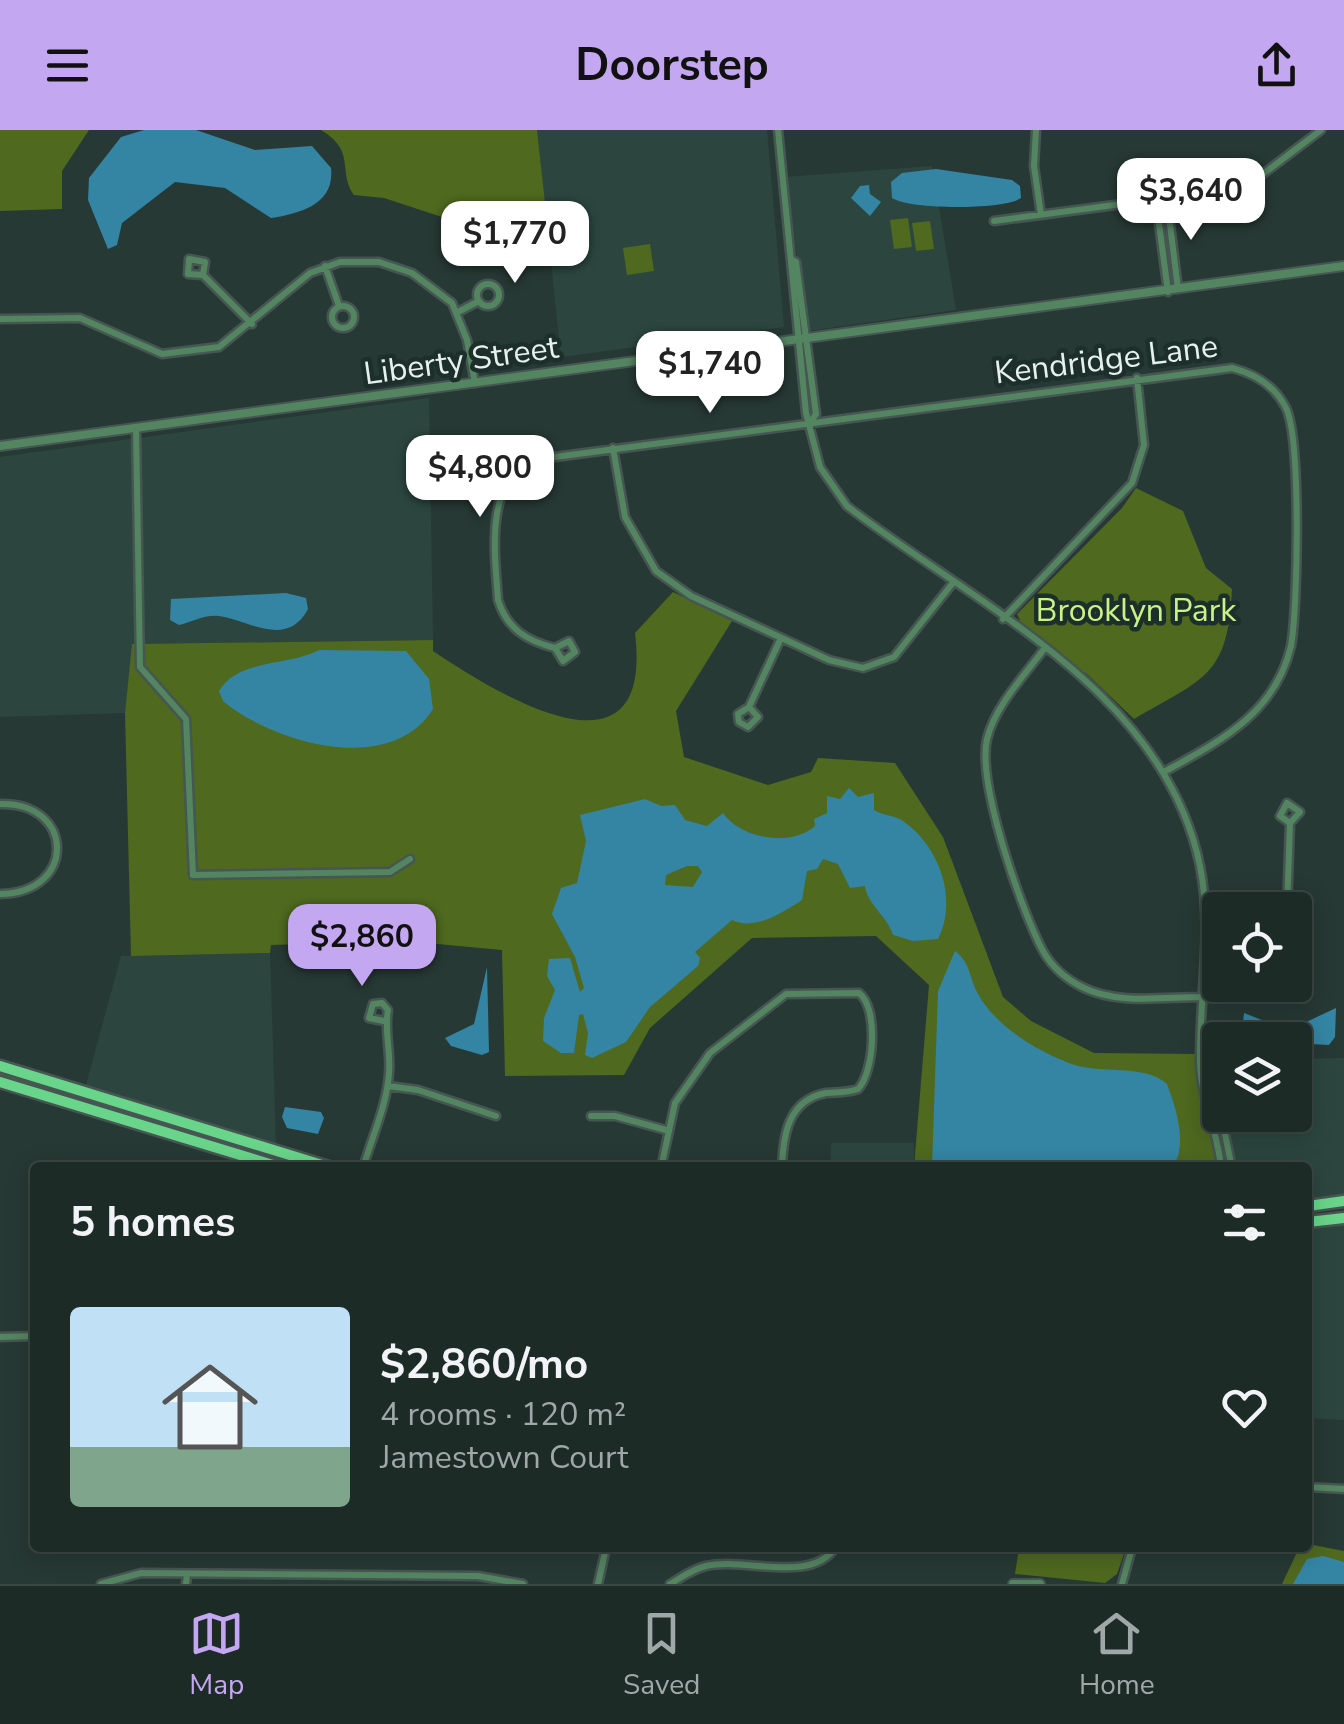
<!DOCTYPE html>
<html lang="en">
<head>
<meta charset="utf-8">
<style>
	:root { --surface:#1d2b27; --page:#25332f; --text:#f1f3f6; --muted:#a0a7a7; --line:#3b4744; --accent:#c4a7f1 }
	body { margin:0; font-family:"Nunito Sans",sans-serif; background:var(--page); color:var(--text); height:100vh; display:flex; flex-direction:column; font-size:38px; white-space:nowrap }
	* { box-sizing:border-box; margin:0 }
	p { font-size:32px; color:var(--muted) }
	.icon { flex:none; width:55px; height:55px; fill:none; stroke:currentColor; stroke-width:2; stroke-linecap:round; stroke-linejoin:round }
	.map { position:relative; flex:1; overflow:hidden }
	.panel { position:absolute; left:30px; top:1032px; width:1282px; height:390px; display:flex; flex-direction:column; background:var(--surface); border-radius:10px; box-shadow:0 5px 25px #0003,0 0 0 2px var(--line) }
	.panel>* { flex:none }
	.buttons { position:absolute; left:1202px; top:762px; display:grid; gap:20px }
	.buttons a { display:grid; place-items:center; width:110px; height:110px; border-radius:10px; background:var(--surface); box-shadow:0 5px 25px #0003,0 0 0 2px var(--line); font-size:50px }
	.price { position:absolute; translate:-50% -85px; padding:0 22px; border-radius:20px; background:#fff; color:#222; font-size:32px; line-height:65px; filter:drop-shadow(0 2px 5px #0008) }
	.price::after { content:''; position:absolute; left:50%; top:60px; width:30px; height:22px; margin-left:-15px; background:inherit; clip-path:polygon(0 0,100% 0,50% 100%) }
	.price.current { background:var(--accent); color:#111 }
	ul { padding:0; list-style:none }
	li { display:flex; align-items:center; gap:30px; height:250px; padding:0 40px }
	li span { display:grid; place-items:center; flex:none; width:280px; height:200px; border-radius:10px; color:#555 }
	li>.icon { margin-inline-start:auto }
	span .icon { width:120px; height:120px; fill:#fffc; stroke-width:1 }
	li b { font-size:42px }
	h2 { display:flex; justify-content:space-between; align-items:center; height:120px; padding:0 40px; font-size:42px }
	header { display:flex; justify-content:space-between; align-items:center; height:130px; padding:0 40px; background:var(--accent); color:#111; font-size:45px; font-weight:700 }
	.menu { display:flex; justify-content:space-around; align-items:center; height:140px; border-top:2px solid var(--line); background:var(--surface); font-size:28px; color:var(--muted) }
	.menu a { display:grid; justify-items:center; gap:5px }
	.menu .current { color:var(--accent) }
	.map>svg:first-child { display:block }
	.built { fill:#2c463f }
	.green { fill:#4f691f }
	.water { fill:#3485a4; fill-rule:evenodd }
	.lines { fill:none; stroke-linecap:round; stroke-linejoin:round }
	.minor-casing { stroke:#465652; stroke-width:11 }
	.tertiary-casing { stroke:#465652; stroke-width:12 }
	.primary-casing { stroke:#465652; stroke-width:15 }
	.minor { stroke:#548561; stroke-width:6 }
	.tertiary { stroke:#548561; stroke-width:8 }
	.primary { stroke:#69d58a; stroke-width:10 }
	.labels { text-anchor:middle; stroke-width:9; stroke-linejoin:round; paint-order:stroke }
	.street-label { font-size:32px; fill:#e6f1ee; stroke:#1d2f2a }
	.park-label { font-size:32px; fill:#c9f388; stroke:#1d2f2a }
</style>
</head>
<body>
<header><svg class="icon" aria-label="menu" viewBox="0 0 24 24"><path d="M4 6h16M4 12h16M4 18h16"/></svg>Doorstep<svg class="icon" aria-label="share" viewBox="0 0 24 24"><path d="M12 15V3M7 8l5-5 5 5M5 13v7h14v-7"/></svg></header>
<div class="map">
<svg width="1344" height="1454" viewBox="0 0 1344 1454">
	<rect width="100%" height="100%" fill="#273934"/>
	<!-- built -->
	<path class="built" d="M537 0H767L784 197 561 227Z
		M932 36 956 180 808 201 785 47Z
		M429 268 433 510 133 514 125 583 0 587V327Z
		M270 823 276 1015 86 955 121 826Z
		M1344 928V1066L1308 1071V1038L1218 1037 1197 930H1220V985H1295V929Z
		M831 1013H914V1037L830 1038Z
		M1344 1094V1290L1308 1288V1098Z"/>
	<!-- green -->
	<path class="green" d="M0 0H89L62 41V79L0 81Z
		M321 0H537L550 118 516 91 442 87 384 68 354 65C337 40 357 22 321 0Z
		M908 88 912 117 894 119 890 90Z
		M930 91 934 119 916 121 912 93Z
		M650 114 654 141 627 145 623 118Z
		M1136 358 1183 381 1206 438 1232 459C1228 547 1204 548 1134 589L1088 545 1024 499 1017 484 1122 378Z
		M673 462 732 491 676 581 684 627 768 655 811 642 818 628 895 633 943 707 1003 867 1031 891 1094 923 1197 924 1218 1037H914L929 855 876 806 752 808 650 898 624 945 505 946 502 820 405 811 271 815 270 823 131 826 125 583 132 514 433 510V521C499 565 654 661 635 503Z
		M0 941 159 989 0 946Z
		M1308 1414 1344 1421V1454H1282L1299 1418Z
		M1019 1418H1126L1117 1444 1105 1453 1015 1444Z"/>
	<!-- water -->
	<path class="water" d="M144 0H196L255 20 312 16 331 38C335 74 301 83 271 88L225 58 175 52 122 93 117 115 108 119 88 70 89 48 121 7Z
		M936 39 1012 50 1020 56 1021 68C1005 80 910 80 892 68L891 52 902 43Z
		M869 55 870 64 881 72 870 86 851 68 860 56Z
		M286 463 306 468 308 479C287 519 248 490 219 486 206 484 191 492 179 495L170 490 171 469Z
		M319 520 406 521 429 549 433 579C391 647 273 613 223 571L219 561C239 528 291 536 319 520Z
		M849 658 858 667 874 663V680C884 686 894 685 903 691 940 717 958 769 938 809L913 811 893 805C887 786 867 774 865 756L850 758 838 734 823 729 817 739 807 741 802 770C782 783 754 801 732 790L695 822 700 828 698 836 650 877 626 912 592 928 585 925 588 903 583 884 579 885 574 923H561L543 911 544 888 555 860 547 846 549 829 570 828 580 862 584 858 575 827 552 784 561 758 577 753 586 711 580 685 645 669 661 676 675 675 685 690 707 696 723 683C740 708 790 718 815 696L814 689 827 683V666L840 669ZM687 736H698L702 742 693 757 665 755 666 745Z
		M955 821C970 832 969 846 977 862 994 895 1035 920 1069 933 1098 945 1144 933 1167 954 1176 978 1188 1014 1173 1037H932L938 861Z
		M487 837 489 922 482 925 451 916 445 908 474 894Z
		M1336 878 1335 907 1329 915 1241 910 1244 883 1280 897 1304 893Z
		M285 977 321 982 324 988 318 1004 287 998 282 987Z
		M1323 1426 1344 1432V1454H1293L1307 1429Z"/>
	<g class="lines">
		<defs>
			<path id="minor" d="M778 0 806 283 820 337 847 376C977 476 1164 560 1200 736 1213 801 1199 868 1200 933 1201 968 1218 1002 1221 1038
				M1036 0 1034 36 1041 85
				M1167 70 1178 159
				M1156 71 1168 162
				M994 91 1228 60 1263 44 1321 0
				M791 129 796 132 816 284 812 290
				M325 136 339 176
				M203 145 205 132 189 129 188 144 203 145 252 194
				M477 165a11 11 0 1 1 22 0a11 11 0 1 1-22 0Z
				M332 187a11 11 0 1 1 22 0a11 11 0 1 1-22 0Z
				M456 183 479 171
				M0 189 80 188 162 224 219 217 310 143 340 132H379L412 143 452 173 467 210 475 253
				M136 298 140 537 186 589 193 745 390 742 410 729
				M613 318 625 387 656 441 691 466 829 530 863 538 894 527 952 454
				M1003 489 1132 353 1144 315 1137 248
				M555 518 563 531 575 522 569 511 555 518C527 511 507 499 498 470 495 425 484 353 532 330L1232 238C1256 244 1275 256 1286 278 1301 309 1298 477 1291 516 1275 584 1220 611 1164 642
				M1044 519C1024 546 995 576 987 609 977 653 1021 780 1043 821 1052 837 1066 849 1082 857 1117 875 1164 867 1202 867
				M749 577 758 587 748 597 739 592 738 584 749 577 781 508
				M0 674C75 672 77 763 0 764
				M1205 772 1287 768
				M1287 780 1290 693 1300 682 1287 673 1280 686 1290 693
				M1295 815V825
				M1202 921 1220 981
				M388 956 418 960 496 986
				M1221 985 1232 1038
				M591 986H615L666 1000
				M238 1038 249 1028
				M363 1038C372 1007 387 975 389 943 391 922 384 899 388 880L382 873 373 874 369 888 384 891
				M661 1038 675 973 710 923 786 864 859 863C879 878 874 943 858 959 847 963 837 962 826 963 788 970 783 1005 782 1038
				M0 1207 35 1206
				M1308 1357 1344 1359
				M1223 1418H1235
				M101 1454 141 1443 478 1446 523 1454
				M186 1454 187 1444
				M598 1454 606 1418
				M670 1454C681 1448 692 1439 706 1436 744 1427 810 1454 835 1418
				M1122 1454 1132 1418"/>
			<path id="tertiary" d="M0 316 1344 136
				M1013 1454H1040"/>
			<path id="primary" d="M0 936 332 1038
				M0 952 283 1038
				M1308 1076 1344 1071
				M1308 1092 1344 1088"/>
		</defs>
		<!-- minor casing -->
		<use href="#minor" class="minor-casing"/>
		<!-- tertiary casing -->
		<use href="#tertiary" class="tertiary-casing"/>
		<!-- primary casing -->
		<use href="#primary" class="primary-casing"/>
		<!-- minor -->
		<use href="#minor" class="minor"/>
		<!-- tertiary -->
		<use href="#tertiary" class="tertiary"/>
		<!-- primary -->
		<use href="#primary" class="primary"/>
	</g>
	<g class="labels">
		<!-- street labels -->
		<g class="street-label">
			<text transform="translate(1106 229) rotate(-7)" y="11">Kendridge Lane</text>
			<text transform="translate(461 230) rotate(-8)" y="11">Liberty Street</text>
		</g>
		<!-- park labels -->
		<g class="park-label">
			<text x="1136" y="491">Brooklyn Park</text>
		</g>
	</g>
</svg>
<div class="buttons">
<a><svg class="icon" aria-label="locate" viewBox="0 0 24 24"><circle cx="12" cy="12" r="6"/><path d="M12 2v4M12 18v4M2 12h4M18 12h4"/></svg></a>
<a><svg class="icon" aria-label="layers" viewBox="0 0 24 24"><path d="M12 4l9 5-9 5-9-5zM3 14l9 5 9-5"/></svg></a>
</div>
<b class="price" style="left:1191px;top:113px">$3,640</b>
<b class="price" style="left:515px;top:156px">$1,770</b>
<b class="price" style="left:710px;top:286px">$1,740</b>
<b class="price" style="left:480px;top:390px">$4,800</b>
<b class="price current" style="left:362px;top:859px">$2,860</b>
<section class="panel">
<h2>5 homes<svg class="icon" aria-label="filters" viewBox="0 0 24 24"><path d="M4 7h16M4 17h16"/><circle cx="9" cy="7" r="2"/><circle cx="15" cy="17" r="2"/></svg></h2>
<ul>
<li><span style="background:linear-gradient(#bfe0f5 70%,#7fa58c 0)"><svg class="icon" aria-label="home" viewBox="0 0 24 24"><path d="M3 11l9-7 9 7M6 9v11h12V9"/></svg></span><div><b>$2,860/mo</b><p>4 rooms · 120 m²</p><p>Jamestown Court</p></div><svg class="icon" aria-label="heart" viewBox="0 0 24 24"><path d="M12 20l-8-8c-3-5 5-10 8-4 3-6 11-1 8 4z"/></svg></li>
</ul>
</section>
</div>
<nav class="menu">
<a class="current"><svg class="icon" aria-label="map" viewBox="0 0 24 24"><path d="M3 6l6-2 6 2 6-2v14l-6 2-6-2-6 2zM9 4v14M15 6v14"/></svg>Map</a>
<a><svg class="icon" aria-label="saved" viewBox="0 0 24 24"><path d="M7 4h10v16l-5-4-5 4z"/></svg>Saved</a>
<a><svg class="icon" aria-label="home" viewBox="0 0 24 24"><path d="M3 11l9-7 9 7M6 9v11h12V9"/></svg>Home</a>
</nav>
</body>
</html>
